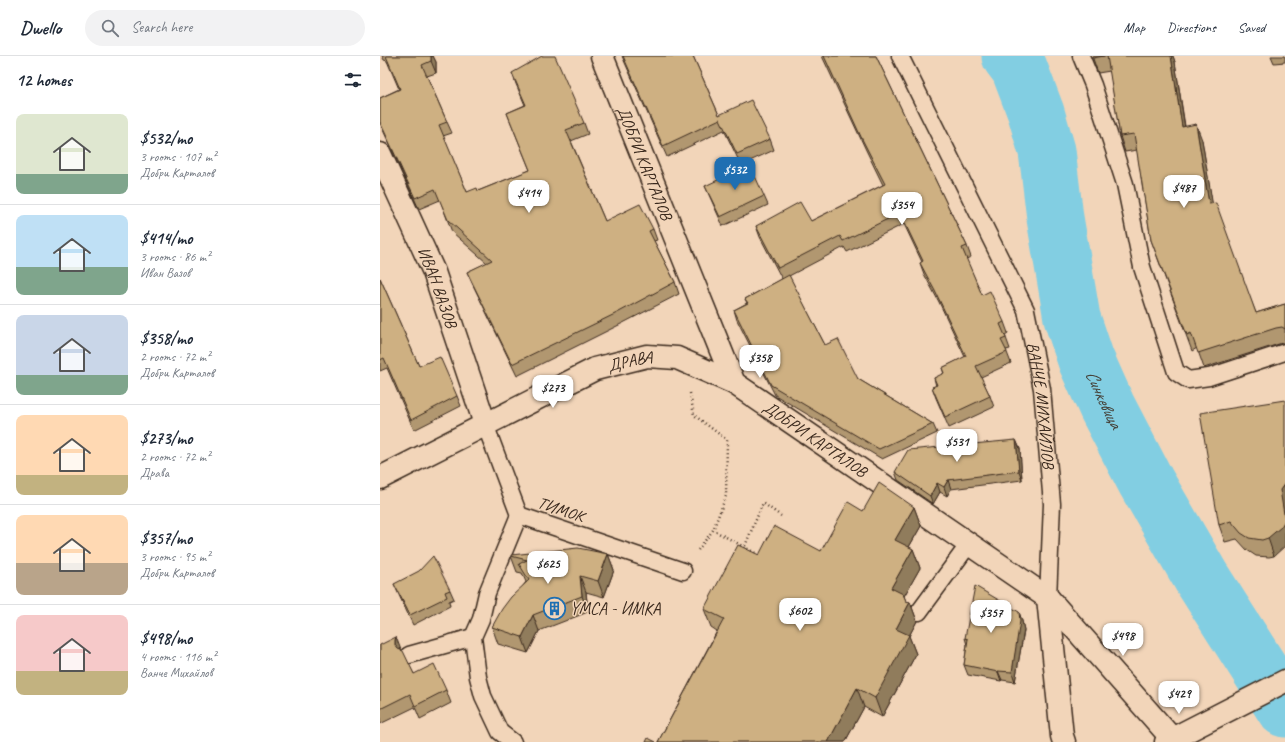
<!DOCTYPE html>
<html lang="en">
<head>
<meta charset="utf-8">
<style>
	:root { --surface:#fff; --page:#f2f2f3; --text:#1f2937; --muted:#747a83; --line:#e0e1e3; --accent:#1f6fb2 }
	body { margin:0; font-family:Caveat,sans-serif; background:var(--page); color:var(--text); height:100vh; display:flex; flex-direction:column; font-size:15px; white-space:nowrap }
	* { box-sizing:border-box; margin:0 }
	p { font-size:13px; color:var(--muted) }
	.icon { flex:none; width:22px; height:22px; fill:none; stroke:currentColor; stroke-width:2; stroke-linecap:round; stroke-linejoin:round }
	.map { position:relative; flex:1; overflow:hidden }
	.panel { display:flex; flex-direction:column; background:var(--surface); width:380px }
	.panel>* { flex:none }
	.price { position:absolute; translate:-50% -34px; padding:0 9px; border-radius:8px; background:#fff; color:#222; font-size:13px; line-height:26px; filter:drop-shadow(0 1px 2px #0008) }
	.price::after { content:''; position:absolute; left:50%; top:24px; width:12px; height:9px; margin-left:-6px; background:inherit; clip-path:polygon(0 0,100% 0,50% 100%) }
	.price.active { background:var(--accent); color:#fff }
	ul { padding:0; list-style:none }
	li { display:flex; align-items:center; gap:12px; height:100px; padding:0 16px }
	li+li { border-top:1px solid var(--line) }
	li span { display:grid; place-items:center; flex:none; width:112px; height:80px; border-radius:8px; color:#555 }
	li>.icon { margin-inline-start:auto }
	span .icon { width:48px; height:48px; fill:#fffc; stroke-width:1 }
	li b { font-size:17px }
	h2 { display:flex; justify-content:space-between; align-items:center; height:48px; padding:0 16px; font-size:17px }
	header { display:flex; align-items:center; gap:24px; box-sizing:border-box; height:56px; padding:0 20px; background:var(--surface); border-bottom:1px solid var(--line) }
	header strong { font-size:19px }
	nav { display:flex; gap:22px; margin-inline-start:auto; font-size:14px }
	.search { width:280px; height:36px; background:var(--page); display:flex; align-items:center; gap:10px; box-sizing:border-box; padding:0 14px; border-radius:22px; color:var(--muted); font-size:15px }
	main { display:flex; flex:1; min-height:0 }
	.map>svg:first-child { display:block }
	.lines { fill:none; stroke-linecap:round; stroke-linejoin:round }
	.river { stroke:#82cee2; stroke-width:57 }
	.lane-casing { stroke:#3b2a1e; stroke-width:19 }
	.street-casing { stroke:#3b2a1e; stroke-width:25 }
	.path { stroke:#3b2a1e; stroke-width:2.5; stroke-dasharray:1 3; stroke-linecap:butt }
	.lane { stroke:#f2d5b9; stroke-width:16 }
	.street { stroke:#f2d5b9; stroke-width:22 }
	.wall { fill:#b19770; stroke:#3b2a1e }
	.shaded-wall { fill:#907b5b; stroke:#3b2a1e }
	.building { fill:#ceb082; stroke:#3b2a1e }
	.labels { text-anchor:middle; stroke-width:3; stroke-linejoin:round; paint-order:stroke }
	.street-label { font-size:17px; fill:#3b2a1e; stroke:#f2d5b9 }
	.poi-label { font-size:17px; fill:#3b2a1e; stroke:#f2d5b9; text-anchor:start }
	.water-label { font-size:18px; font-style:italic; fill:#46433b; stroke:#f2d5b9 }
</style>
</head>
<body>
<header>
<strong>Dwello</strong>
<div class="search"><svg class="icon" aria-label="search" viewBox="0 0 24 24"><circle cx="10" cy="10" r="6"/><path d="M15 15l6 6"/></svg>Search here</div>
<nav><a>Map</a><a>Directions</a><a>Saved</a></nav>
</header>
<main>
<section class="panel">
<h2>12 homes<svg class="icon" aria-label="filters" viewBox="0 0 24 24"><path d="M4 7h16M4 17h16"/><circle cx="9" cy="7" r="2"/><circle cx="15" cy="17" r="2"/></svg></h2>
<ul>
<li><span style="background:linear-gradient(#dfe7d0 75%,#7fa58c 0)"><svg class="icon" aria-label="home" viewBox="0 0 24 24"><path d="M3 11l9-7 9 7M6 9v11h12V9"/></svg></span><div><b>$532/mo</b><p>3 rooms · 107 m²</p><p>Добри Карталов</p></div></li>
<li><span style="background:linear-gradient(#bfe0f5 65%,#7fa58c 0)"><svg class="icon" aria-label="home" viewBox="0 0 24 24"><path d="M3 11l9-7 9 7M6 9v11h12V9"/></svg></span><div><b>$414/mo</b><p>3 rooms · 86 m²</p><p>Иван Вазов</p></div></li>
<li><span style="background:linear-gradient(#c9d6e8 75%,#7fa58c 0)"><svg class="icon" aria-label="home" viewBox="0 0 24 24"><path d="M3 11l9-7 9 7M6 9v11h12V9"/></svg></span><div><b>$358/mo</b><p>2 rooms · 72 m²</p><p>Добри Карталов</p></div></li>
<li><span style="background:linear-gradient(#ffd9b3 75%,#c2b280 0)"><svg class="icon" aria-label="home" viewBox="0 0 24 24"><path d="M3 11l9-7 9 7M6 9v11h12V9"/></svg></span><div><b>$273/mo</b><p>2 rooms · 72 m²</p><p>Драва</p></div></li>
<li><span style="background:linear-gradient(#ffd9b3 60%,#b9a48a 0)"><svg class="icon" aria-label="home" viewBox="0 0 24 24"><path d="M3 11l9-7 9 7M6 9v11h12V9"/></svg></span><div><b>$357/mo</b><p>3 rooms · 95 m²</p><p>Добри Карталов</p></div></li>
<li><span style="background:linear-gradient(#f6c9c9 70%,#c2b280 0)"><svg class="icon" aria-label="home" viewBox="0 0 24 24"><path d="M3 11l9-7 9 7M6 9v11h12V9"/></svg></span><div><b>$498/mo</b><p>4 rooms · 116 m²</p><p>Ванче Михайлов</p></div></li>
</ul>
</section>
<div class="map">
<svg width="905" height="686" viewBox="0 0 905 686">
	<rect width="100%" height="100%" fill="#f2d5b9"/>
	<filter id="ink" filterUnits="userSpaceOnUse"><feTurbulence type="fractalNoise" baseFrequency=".025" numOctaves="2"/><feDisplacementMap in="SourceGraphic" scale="8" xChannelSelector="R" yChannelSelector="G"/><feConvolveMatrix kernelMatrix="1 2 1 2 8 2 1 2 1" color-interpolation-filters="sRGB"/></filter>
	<g filter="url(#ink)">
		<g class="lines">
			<!-- river -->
			<path class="river" id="s1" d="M630 0 639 12 656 57 667 95 675 162 692 262 706 304 727 351 766 426 821 521 905 653"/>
			<defs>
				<g id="lane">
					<path id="s2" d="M520 0 646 254 662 333 672 448 668 542"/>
					<path d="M701 0 713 29 745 128 762 211 796 316 808 324 829 321 905 296"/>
					<path d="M105 368 139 459 303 515"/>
					<path d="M539 556 589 488"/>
					<path d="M29 599 93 581"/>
					<path d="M133 686 120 676 103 640 98 621 93 581 101 563 107 537 139 459"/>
				</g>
				<g id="street">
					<path id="s3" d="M222 0 354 327 668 542 795 686"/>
					<path id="s4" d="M0 98 54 216 105 368"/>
					<path id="s5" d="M0 422 215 313 267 300 297 302 354 327"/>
					<path d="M668 542 682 680 684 686"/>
					<path d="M786 686 905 625"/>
				</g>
			</defs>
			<!-- lane casing -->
			<use href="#lane" class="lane-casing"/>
			<!-- street casing -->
			<use href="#street" class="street-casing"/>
			<!-- path -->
			<path class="path" d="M310 337 314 359 347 384 346 440 333 474
				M365 490 383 447 401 460
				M318 494 333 474 381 500"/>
			<!-- lane -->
			<use href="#lane" class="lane"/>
			<!-- street -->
			<use href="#street" class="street"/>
		</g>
		<!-- wall -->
		<path class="wall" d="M2 0H53L56 6V17L47 20 67 66 72 77 63 80 87 136 98 135 150 114 127 57 145 49 136 28 132 17 204 67 208 78 191 85 225 165 273 173 277 184 274 185 295 226 299 238 243 267 137 320 92 227 87 216 107 207 72 176 60 144 39 153 3 74 0 67V42L19 33 7 5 4 4Z
			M242 0H313L339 59 390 83 394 94 361 109 344 74 287 101Z
			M442 0H496L587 190 591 201 586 203 602 239 624 266 628 277 625 279 630 293 626 294 631 307 601 321 610 340 614 351 569 372 556 342 552 331 556 330 554 322 564 318 562 312 585 301 559 246 544 218 540 207 542 206 524 168 467 196 464 191 409 220 445 289 478 323 553 368 557 377 502 403 395 339 357 264 354 254 367 247 365 243 402 223 380 181 376 170 431 165 503 129 486 94Z
			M712 0H793L795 6 805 70 822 84 832 147 876 257 905 248V287H902L824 312 817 292 812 295 771 184 757 94 745 96 740 80 730 15 718 17Z
			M891 0H905V6L894 7Z
			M325 130 384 140 388 149 343 170 329 139Z
			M0 222 39 310 77 340 81 350 34 374 7 312 0 315Z
			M905 344 894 500 889 501 876 500 867 494 857 483 845 486 839 469Z
			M636 384 640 393 642 424 571 433 567 440 560 436 553 448 518 424 515 416Z
			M534 451 541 470 529 491 533 493 540 512 524 540 526 545 530 546 537 565 529 580 536 598 502 661 484 651 465 686H278L337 575 331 571 324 553 379 499 441 495 483 455Z
			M228 498 234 514 224 541 206 536 208 556 159 575 148 597 118 588 112 571 146 526 142 517 137 516 131 500Z
			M14 528 70 534 74 543 69 545 70 550 33 569 18 537Z
			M639 556 642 565 644 574 635 626 622 624 621 625 588 619 584 609 587 589 585 582Z
			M0 589 21 594 34 618 66 634 71 647 40 663 35 651 0 668Z"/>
		<!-- shaded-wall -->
		<path class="shaded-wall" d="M51 0H53L56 6V17L51 5Z
			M791 0H793L795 6 807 86 802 71Z
			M816 68 822 84 835 163 829 148Z
			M636 384 640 393 642 424 639 415Z
			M568 424 571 433 567 440 564 431Z
			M557 427 560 436 553 448 550 440Z
			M905 427V490L894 500 888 482 900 434Z
			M534 451 541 470 522 503 515 484Z
			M533 493 540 512 518 551 511 532Z
			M228 498 234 514 224 541 218 525Z
			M200 520 206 536 208 556 202 540Z
			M530 546 537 565 529 580 536 598 502 661 495 642 516 573Z
			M639 556 642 565 644 574 635 626 632 616Z
			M153 559 159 575 148 597 142 581Z
			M16 581 21 594 20 597 15 589V584Z
			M618 615 622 624 621 625 618 616Z
			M477 632 484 651 465 686H448Z"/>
		<!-- building -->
		<path class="building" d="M6 0H51V5L42 9 67 66 59 69 87 136 97 132 98 135 150 114 127 57 146 49 132 17 162 0H175L204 67 186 74 225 165 260 148 273 173 269 175 295 226 239 256 132 308 87 216 112 204 68 164 55 133 35 142 0 66V42L20 33Z
			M243 0H313L339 59 371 44 390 83 357 98 340 63 283 90Z
			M444 0H496L587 190 582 192 602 239 610 235 624 266 620 268 626 282 621 284 627 296 596 310 610 340 565 361 552 331 557 329 554 322 564 317 562 312 586 300 555 235 540 207 543 205 520 157 463 185 460 180 398 212 376 170 420 146 431 165 505 128 482 83Z
			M712 0H724L713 2Z
			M727 0H791L802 71 816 68 829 148 836 147 876 257 905 248V273L902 271 896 272 818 297 811 277 807 279 771 184 754 78 740 80Z
			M370 109 384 140 340 161 325 130Z
			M409 219 445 289 458 283 478 323 553 368 499 393 391 329 354 254 368 247 365 243Z
			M0 222 39 310 60 301 77 340 31 364 4 302 0 304Z
			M905 344V427L900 434 905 464 901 471 888 482 882 484 869 482 861 477 851 465 839 469 820 357Z
			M636 384 639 415 568 424 564 431 557 427 550 440 515 416 528 394Z
			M499 427 534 451 515 484 533 493 511 532 523 538 526 545 530 546 516 573 529 579 495 642 477 632 448 686H278L344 563 324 553 358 489 379 499 394 470 441 495 468 446 483 455Z
			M198 492 228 498 218 525 200 520 202 540 153 559 142 581 112 571 122 553 131 541 149 524 139 508 147 504 131 500V499Z
			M53 500 70 534 65 536 67 541 30 559 14 528 39 515Z
			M595 530 639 556 640 565 632 616 618 615V616L584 609 588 583 585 582Z
			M16 581 15 584V589L18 593 23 595 34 618 54 608 66 634 35 650 30 638 0 653V589Z
			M268 682 276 686H266Z"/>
	</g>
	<!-- icons -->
	<defs>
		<symbol id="building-ring" viewBox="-11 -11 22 22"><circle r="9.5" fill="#f2d5b9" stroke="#1f6fb2" stroke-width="1.5"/><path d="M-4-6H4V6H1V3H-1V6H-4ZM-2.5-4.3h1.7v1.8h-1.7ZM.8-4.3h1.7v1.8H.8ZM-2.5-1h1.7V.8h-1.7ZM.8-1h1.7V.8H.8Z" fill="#1f6fb2"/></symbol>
	</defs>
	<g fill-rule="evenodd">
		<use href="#building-ring" x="162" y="540" width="25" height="25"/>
	</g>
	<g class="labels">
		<!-- street labels -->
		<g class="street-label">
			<text dy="6" stroke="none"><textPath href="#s3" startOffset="115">ДОБРИ КАРТАЛОВ</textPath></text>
			<text dy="6" stroke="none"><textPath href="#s4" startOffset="145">ИВАН ВАЗОВ</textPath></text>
			<text dy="6" stroke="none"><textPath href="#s5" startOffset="277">ДРАВА</textPath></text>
			<text dy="6" stroke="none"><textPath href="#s2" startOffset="380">ВАНЧЕ МИХАЙЛОВ</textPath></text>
			<text dy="6" stroke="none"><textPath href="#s3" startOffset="451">ДОБРИ КАРТАЛОВ</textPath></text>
			<text transform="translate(181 453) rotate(19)" y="6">ТИМОК</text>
		</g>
		<!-- poi labels -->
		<g class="poi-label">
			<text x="190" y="558">YMCA - ИМКА</text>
		</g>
		<!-- water labels -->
		<g class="water-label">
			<text dy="6" stroke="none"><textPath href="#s1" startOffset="359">Синкевица</textPath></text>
		</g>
	</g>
</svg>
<b class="price active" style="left:355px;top:135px">$532</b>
<b class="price" style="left:804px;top:153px">$487</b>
<b class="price" style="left:149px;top:158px">$414</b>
<b class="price" style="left:522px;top:170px">$354</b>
<b class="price" style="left:380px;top:323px">$358</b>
<b class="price" style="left:173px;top:353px">$273</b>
<b class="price" style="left:577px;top:407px">$531</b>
<b class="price" style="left:168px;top:529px">$625</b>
<b class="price" style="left:420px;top:576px">$602</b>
<b class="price" style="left:611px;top:578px">$357</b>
<b class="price" style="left:743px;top:601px">$498</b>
<b class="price" style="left:799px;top:659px">$429</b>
</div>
</main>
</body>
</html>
